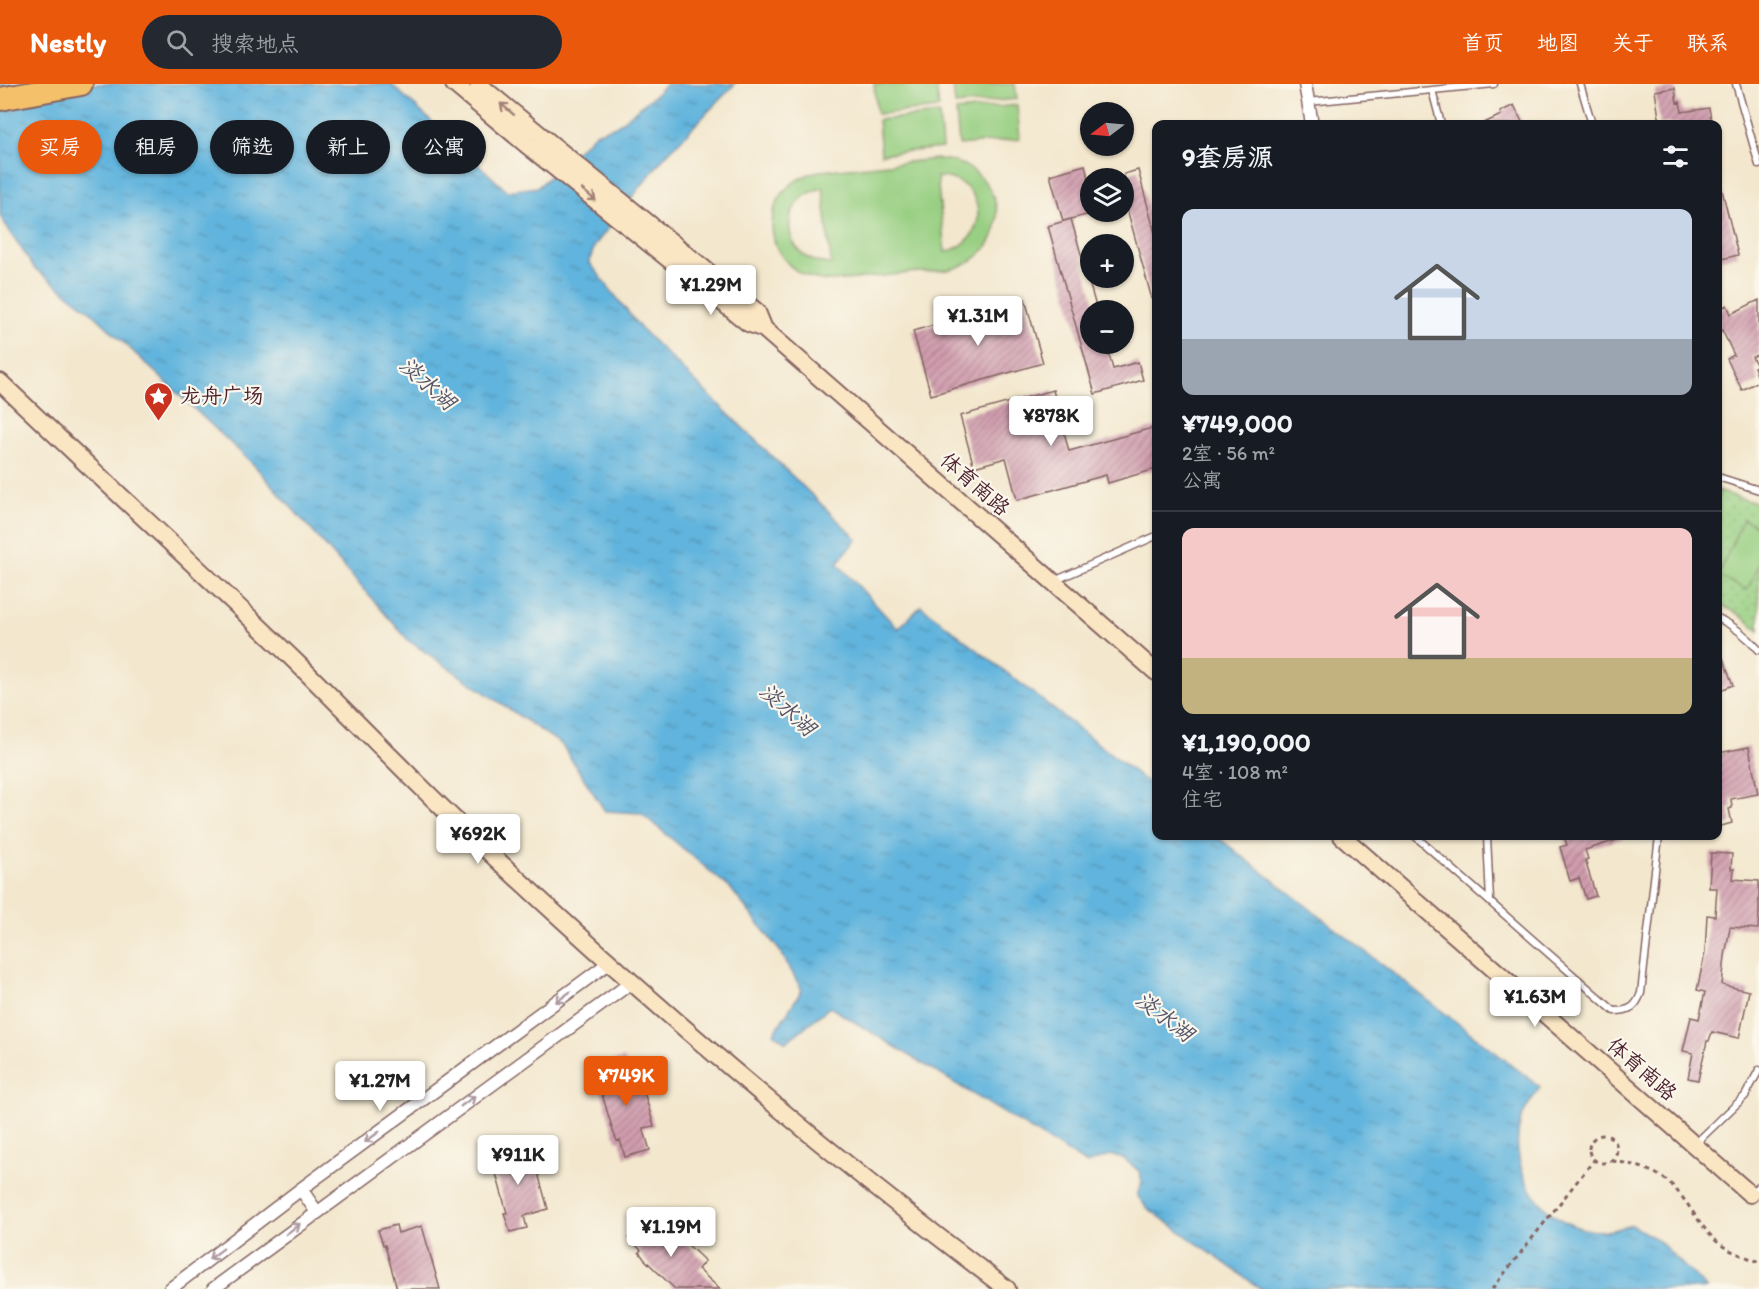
<!DOCTYPE html>
<html lang="zh">
<head>
<meta charset="utf-8">
<style>
	:root { --surface:#171b24; --page:#242831; --text:#f1f3f6; --muted:#9ea1a6; --line:#363941; --accent:#ea580c }
	body { margin:0; font-family:Itim,"LXGW WenKai TC",sans-serif; background:var(--page); color:var(--text); height:100vh; display:flex; flex-direction:column; font-size:22px; white-space:nowrap }
	* { box-sizing:border-box; margin:0 }
	p { font-size:20px; color:var(--muted) }
	.icon { flex:none; width:33px; height:33px; fill:none; stroke:currentColor; stroke-width:2; stroke-linecap:round; stroke-linejoin:round }
	.map { position:relative; flex:1; overflow:hidden }
	.sheet { position:absolute; left:1152px; top:36px; width:570px; height:720px; display:flex; flex-direction:column; background:var(--surface); border-radius:12px; box-shadow:0 2px 4px #0004 }
	.sheet>* { flex:none }
	.banner { position:absolute; left:18px; top:36px; width:570px; height:54px; display:flex; gap:12px }
	.needle { width:39px; rotate:254deg }
	.controls { position:absolute; left:1080px; top:18px; display:grid; gap:12px }
	.controls a { display:grid; place-items:center; width:54px; height:54px; border-radius:50%; background:var(--surface); box-shadow:0 2px 4px #0004; font-size:30px }
	.price { position:absolute; translate:-50% -51px; padding:0 14px; border-radius:6px; background:#fff; color:#222; font-size:20px; line-height:39px; filter:drop-shadow(0 2px 3px #0008) }
	.price::after { content:''; position:absolute; left:50%; top:36px; width:18px; height:14px; margin-left:-9px; background:inherit; clip-path:polygon(0 0,100% 0,50% 100%) }
	.price.current { background:var(--accent); color:#fff }
	ul { padding:0; list-style:none }
	li { display:grid; align-content:center; gap:12px; height:318px; padding:0 30px }
	li+li { border-top:2px solid var(--line) }
	li span { display:grid; place-items:center; height:186px; border-radius:12px; color:#555 }
	li>.icon { margin-inline-start:auto }
	span .icon { width:108px; height:108px; fill:#fffc; stroke-width:1 }
	li b { font-size:26px }
	h2 { display:flex; justify-content:space-between; align-items:center; height:72px; padding:0 30px; font-size:26px }
	.chip { padding:0 21px; border-radius:27px; background:var(--surface); box-shadow:0 2px 4px #0004; font-size:21px; line-height:54px }
	.chip.current { background:var(--accent); color:#fff }
	header { display:flex; align-items:center; gap:36px; box-sizing:border-box; height:84px; padding:0 30px; background:var(--accent); color:#fff }
	header strong { font-size:28px }
	nav { display:flex; gap:33px; margin-inline-start:auto; font-size:21px }
	.search { width:420px; height:54px; background:var(--page); display:flex; align-items:center; gap:15px; box-sizing:border-box; padding:0 21px; border-radius:33px; color:var(--muted); font-size:22px }
	.map>svg:first-child { display:block }
	.grass { fill:url(#grass-dots); stroke:#717756; stroke-width:1.5 }
	.park { fill:#98cf82; stroke:#717756; stroke-width:1.5; fill-rule:evenodd }
	.water { fill:url(#water-ripples); stroke:#566a84; stroke-width:1.5 }
	.building { fill:url(#building-hatch) }
	.lines { fill:none; stroke-linecap:round; stroke-linejoin:round }
	.lane-casing { stroke:#856564; stroke-width:9 }
	.street-casing { stroke:#856564; stroke-width:15 }
	.secondary-casing { stroke:#856564; stroke-width:20 }
	.highway-casing { stroke:#856564; stroke-width:26 }
	.path { stroke:#856564; stroke-width:3; stroke-dasharray:4.5 4.5; stroke-linecap:butt }
	.lane { stroke:#fff; stroke-width:6 }
	.street { stroke:#fff; stroke-width:12 }
	.secondary { stroke:#fbe6c4; stroke-width:16 }
	.highway { stroke:#f4c16b; stroke-width:22 }
	.oneway { stroke:#a28278 }
	.oneway2 { stroke:#ae9aa0 }
	.labels { text-anchor:middle; stroke-width:4.5; stroke-linejoin:round; paint-order:stroke }
	.poi-label { font-size:21px; fill:#4a1f2b; stroke:#fbf7ec; text-anchor:start }
	.street-label { font-size:21px; fill:#4a1f2b; stroke:#fbf7ec }
	.water-label { font-size:22px; font-style:italic; fill:#525369; stroke:#fbf7ec }
</style>
</head>
<body>
<header>
<strong>Nestly</strong>
<div class="search"><svg class="icon" aria-label="search" viewBox="0 0 24 24"><circle cx="10" cy="10" r="6"/><path d="M15 15l6 6"/></svg>搜索地点</div>
<nav><a>首页</a><a>地图</a><a>关于</a><a>联系</a></nav>
</header>
<div class="map">
<svg width="1759" height="1205" viewBox="0 0 1759 1205">
	<defs>
		<pattern id="grass-dots" width="8" height="8" patternUnits="userSpaceOnUse" patternTransform="scale(1.5)"><rect width="8" height="8" fill="#98cf82"/><path d="M2 2h.1M6 6h.1" fill="none" stroke="#84b170" stroke-width="1.8" stroke-linecap="round"/></pattern>
		<pattern id="water-ripples" width="26" height="14" patternUnits="userSpaceOnUse" patternTransform="scale(1.5)"><rect width="26" height="14" fill="#61b4dd"/><path d="M2 4q2-2 4 0t4 0M15 11q2-2 4 0t4 0" fill="none" stroke="#5292b3"/></pattern>
		<pattern id="building-hatch" width="6" height="6" patternUnits="userSpaceOnUse" patternTransform="scale(1.5)"><rect width="6" height="6" fill="#d09dae"/><path d="M-1 1l2-2M0 6l6-6M5 7l2-2" fill="none" stroke="#ab7f8e"/></pattern>
	</defs>
	<rect width="100%" height="100%" fill="#fbf7ec"/>
	<filter id="ink" filterUnits="userSpaceOnUse"><feTurbulence type="fractalNoise" baseFrequency=".0167" numOctaves="2"/><feDisplacementMap in="SourceGraphic" scale="12" xChannelSelector="R" yChannelSelector="G"/><feConvolveMatrix kernelMatrix="1 2 1 2 8 2 1 2 1" color-interpolation-filters="sRGB"/></filter>
	<filter id="wash" filterUnits="userSpaceOnUse"><feTurbulence type="fractalNoise" baseFrequency=".008" numOctaves="4" result="noise"/><feDisplacementMap in="SourceGraphic" scale="24" xChannelSelector="R" yChannelSelector="G"/><feGaussianBlur stdDeviation="1.35" result="paint"/><feColorMatrix in="noise" values="0 0 0 0 0 0 0 0 0 0 0 0 0 0 0 0 0 1.4 0 .05"/><feComposite in="paint" operator="in"/></filter>
	<g filter="url(#wash)">
		<rect width="100%" height="100%" fill="#f3e7cd"/>
		<!-- grass -->
		<path class="grass" d="M1718 407 1759 420V546L1737 529 1718 520Z"/>
		<!-- park -->
		<path class="park" d="M874 0H936L939 24 877 30Z
			M953 0H1015L1017 15 955 21Z
			M1017 21 1020 55 959 61 956 27Z
			M939 30 942 64 881 70 878 36Z
			M937 75C995 76 1020 146 971 177 954 189 929 187 909 189 883 192 857 195 832 197 759 195 750 102 820 87ZM937 93C986 92 994 157 945 168ZM823 104 831 179 830 180C781 178 774 115 823 104Z
			M1743 435 1759 443V480L1747 506 1718 492Z"/>
		<!-- water -->
		<path class="water" d="M0 0H391L507 107 538 103 596 49 616 42 655 11 666 0H735L663 74 595 161 589 178 641 245 857 455 837 479 898 545 921 522 1156 705V752H1216L1540 1003C1534 1013 1525 1024 1521 1035 1505 1090 1547 1148 1604 1147 1613 1147 1623 1143 1632 1141L1659 1157 1707 1205H1261L1146 1123 1137 1111 1142 1098 1139 1087 1124 1075 1110 1071 1087 1080 830 923 786 958 774 949 802 906 780 867 731 805 641 729 605 727 562 661 409 557 254 381 89 226 34 184 0 132Z"/>
		<g id="blocks">
			<!-- building -->
			<path class="building" d="M1675 4 1677 19 1680 18 1682 28 1709 24 1712 40H1660L1655 7Z
				M1514 21 1523 40H1482L1501 31 1500 28Z
				M1085 81 1090 101V130L1063 137 1050 91Z
				M1138 86 1156 153V219H1153L1124 114V90Z
				M1718 106H1722L1738 171 1718 176Z
				M1071 135 1097 226H1090V260H1106L1113 285 1138 278 1143 296 1095 310 1048 142Z
				M1025 215 1043 279 931 311 913 247Z
				M1759 216V270L1752 273 1757 282 1754 283 1759 297 1742 306 1727 275 1734 271 1722 246 1718 248V226L1727 221 1731 230Z
				M1053 306 1069 367 1156 343V385L1108 399 1106 391 1017 416 1006 374 974 383 960 332Z
				M1718 563H1719L1733 601 1718 607Z
				M1749 663 1758 710 1731 715 1732 724 1729 725 1732 739 1718 743V669Z
				M1564 752H1622L1623 754 1585 766 1588 775 1585 776 1596 812 1586 815 1579 794 1570 797 1560 763 1567 761Z
				M1711 769 1732 770 1731 785H1734L1733 795 1759 797V829L1758 845 1730 843 1725 872 1722 901 1749 907 1739 954 1712 948 1709 957H1707L1698 996 1688 994 1693 969 1683 967 1691 933 1699 935 1705 908 1697 906 1705 869 1707 831 1715 832 1717 804H1709Z
				M624 974 630 996 640 994 654 1042 643 1044 650 1066 625 1073 620 1056 617 1057 613 1047 602 1010 600 999H604L599 981Z
				M505 1063 507 1071 531 1064 548 1125 524 1132 527 1144 510 1148 504 1129H507L494 1082 491 1083 487 1068Z
				M646 1135 662 1151 669 1143 705 1177 698 1185 720 1205H675L645 1176 639 1168 641 1166 628 1154Z
				M396 1141 398 1149 422 1142 440 1205H397L385 1161H383L378 1146Z"/>
		</g>
	</g>
	<g filter="url(#ink)">
		<use href="#blocks" fill-opacity="0" stroke="#856564" stroke-width="1.5"/>
		<g class="lines">
			<defs>
				<path id="lane" d="M1580 0 1592 40
					M1736 0 1759 81
					M1432 6 1441 40
					M1308 18 1494 0
					M1718 393 1759 406
					M1054 497 1156 452
					M1718 534C1734 542 1747 552 1759 566
					M1415 752 1614 927C1630 927 1636 923 1641 909L1659 752
					M1487 752 1490 817
					M1696 1059 1745 1012 1759 986
					M1751 1110 1759 1102"/>
				<path id="street" d="M1305 0 1312 40
					M301 1105 316 1127
					M170 1205 301 1105 610 878
					M213 1205 632 898"/>
				<path id="secondary" d="M454 0 527 61 748 239 764 245 1156 588
					M478 0 757 228 764 245
					M0 298C98 392 199 484 297 579 357 638 415 699 476 756 645 915 822 1066 1007 1205
					M1342 752 1750 1110"/>
				<path id="highway" d="M0 15 81 0"/>
			</defs>
			<!-- lane casing -->
			<use href="#lane" class="lane-casing"/>
			<!-- street casing -->
			<use href="#street" class="street-casing"/>
			<!-- secondary casing -->
			<use href="#secondary" class="secondary-casing"/>
			<!-- highway casing -->
			<use href="#highway" class="highway-casing"/>
			<!-- path -->
			<path class="path" d="M1589 1065a14 14 0 1 1 28 0a14 14 0 1 1-28 0Z
				M1612 1077C1636 1080 1663 1088 1678 1108 1690 1122 1699 1139 1712 1153 1724 1166 1741 1171 1757 1177L1759 1174
				M1492 1205 1594 1076"/>
			<!-- lane -->
			<use href="#lane" class="lane"/>
			<!-- street -->
			<use href="#street" class="street"/>
			<!-- secondary -->
			<use href="#secondary" class="secondary"/>
			<!-- highway -->
			<use href="#highway" class="highway"/>
		</g>
		<!-- one-way arrows -->
		<defs><path id="oneway-shaft" d="M-6 0H5M1.5-3L5.5 0L1.5 3" fill="none" stroke-width="1.6" stroke-linecap="round" stroke-linejoin="round" transform="scale(1.5)"/></defs>
		<g class="oneway">
			<use href="#oneway-shaft" transform="translate(507 25) rotate(-140)"/>
			<use href="#oneway-shaft" transform="translate(589 111) rotate(39)"/>
		</g>
		<g class="oneway2">
			<use href="#oneway-shaft" transform="translate(563 913) rotate(144)"/>
			<use href="#oneway-shaft" transform="translate(468 1017) rotate(-36)"/>
			<use href="#oneway-shaft" transform="translate(372 1053) rotate(144)"/>
			<use href="#oneway-shaft" transform="translate(293 1145) rotate(-37)"/>
			<use href="#oneway-shaft" transform="translate(216 1170) rotate(143)"/>
		</g>
	</g>
	<!-- icons -->
	<defs>
		<symbol id="sight-pin" viewBox="-11 -11 22 30"><path d="M0 17L-7.5 6A9.5 9.5 0 1 1 7.5 6Z" fill="#c8321e" stroke="#fbf7ec"/><path d="M0-6L1.8-2.2L6-1.7L2.9 1.2L3.7 5.4L0 3.3L-3.7 5.4L-2.9 1.2L-6-1.7L-1.8-2.2Z" fill="#fff"/></symbol>
	</defs>
	<g fill-rule="evenodd">
		<use href="#sight-pin" x="142" y="296" width="33" height="45"/>
	</g>
	<g class="labels">
		<!-- poi labels -->
		<g class="poi-label">
			<text x="180" y="319">龙舟广场</text>
		</g>
		<!-- street labels -->
		<g class="street-label">
			<text transform="translate(975 400) rotate(41)" y="7">体育南路</text>
			<text transform="translate(1642 985) rotate(41)" y="7">体育南路</text>
		</g>
		<!-- water labels -->
		<g class="water-label">
			<text transform="translate(428 299) rotate(42)" y="8">淡水湖</text>
			<text transform="translate(788 625) rotate(42)" y="8">淡水湖</text>
			<text transform="translate(1165 932) rotate(38)" y="8">淡水湖</text>
		</g>
	</g>
</svg>
<div class="controls">
<a><svg class="needle" viewBox="-14 -14 28 28"><path d="M0-13l5 13h-10z" fill="#e53935"/><path d="M0 13l5-13h-10z" fill="#9ea1a6"/></svg></a>
<a><svg class="icon" aria-label="layers" viewBox="0 0 24 24"><path d="M12 4l9 5-9 5-9-5zM3 14l9 5 9-5"/></svg></a>
<a>+</a>
<a>−</a>
</div>
<b class="price" style="left:711px;top:232px">¥1.29M</b>
<b class="price" style="left:978px;top:263px">¥1.31M</b>
<b class="price" style="left:1051px;top:363px">¥878K</b>
<b class="price" style="left:478px;top:781px">¥692K</b>
<b class="price" style="left:1535px;top:944px">¥1.63M</b>
<b class="price current" style="left:626px;top:1023px">¥749K</b>
<b class="price" style="left:380px;top:1028px">¥1.27M</b>
<b class="price" style="left:518px;top:1102px">¥911K</b>
<b class="price" style="left:671px;top:1174px">¥1.19M</b>
<div class="banner">
<a class="chip current">买房</a>
<a class="chip">租房</a>
<a class="chip">筛选</a>
<a class="chip">新上</a>
<a class="chip">公寓</a>
</div>
<section class="sheet">
<h2>9套房源<svg class="icon" aria-label="filters" viewBox="0 0 24 24"><path d="M4 7h16M4 17h16"/><circle cx="9" cy="7" r="2"/><circle cx="15" cy="17" r="2"/></svg></h2>
<ul>
<li><span style="background:linear-gradient(#c9d6e8 70%,#9aa5b1 0)"><svg class="icon" aria-label="home" viewBox="0 0 24 24"><path d="M3 11l9-7 9 7M6 9v11h12V9"/></svg></span><div><b>¥749,000</b><p>2室 · 56 m²</p><p>公寓</p></div></li>
<li><span style="background:linear-gradient(#f6c9c9 70%,#c2b280 0)"><svg class="icon" aria-label="home" viewBox="0 0 24 24"><path d="M3 11l9-7 9 7M6 9v11h12V9"/></svg></span><div><b>¥1,190,000</b><p>4室 · 108 m²</p><p>住宅</p></div></li>
</ul>
</section>
</div>
</body>
</html>
